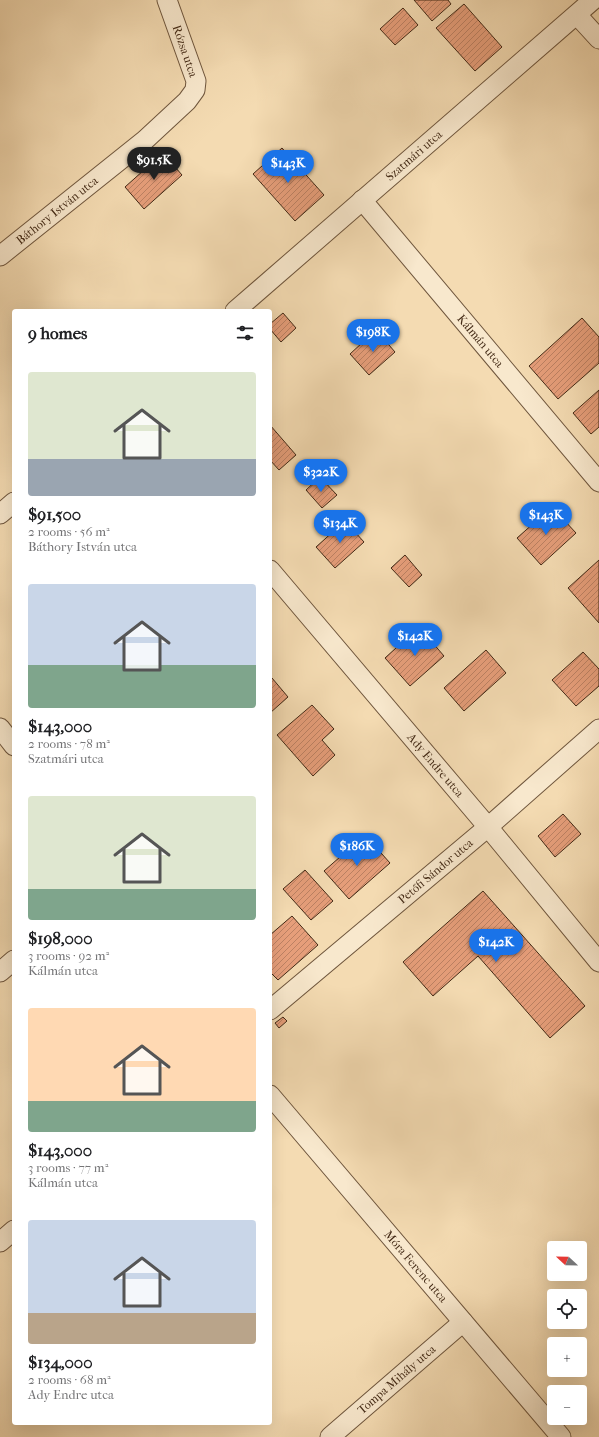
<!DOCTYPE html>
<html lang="en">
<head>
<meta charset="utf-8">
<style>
	:root { --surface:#fff; --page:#f2f2f2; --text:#202124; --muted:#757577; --accent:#1a73e8 }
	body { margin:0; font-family:"IM FELL French Canon",serif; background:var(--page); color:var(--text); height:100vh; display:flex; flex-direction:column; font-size:15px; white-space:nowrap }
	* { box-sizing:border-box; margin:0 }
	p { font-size:13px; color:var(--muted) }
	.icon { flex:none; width:22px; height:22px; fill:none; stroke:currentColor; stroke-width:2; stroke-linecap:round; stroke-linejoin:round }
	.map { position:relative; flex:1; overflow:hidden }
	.side { position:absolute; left:12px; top:309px; width:260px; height:1116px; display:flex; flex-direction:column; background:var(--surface); border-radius:4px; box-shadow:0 4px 16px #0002 }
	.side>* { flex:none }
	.needle { width:26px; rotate:292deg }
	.fabs { position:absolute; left:547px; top:1241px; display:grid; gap:8px }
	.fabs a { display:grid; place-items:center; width:40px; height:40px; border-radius:4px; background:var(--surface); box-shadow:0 4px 16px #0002; font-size:20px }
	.price { position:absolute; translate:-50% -34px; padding:0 9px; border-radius:14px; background:var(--accent); color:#fff; font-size:13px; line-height:26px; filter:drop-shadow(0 1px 2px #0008) }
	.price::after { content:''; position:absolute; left:50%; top:24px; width:12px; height:9px; margin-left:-6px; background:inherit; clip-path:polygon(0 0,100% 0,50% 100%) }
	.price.selected { background:#222; color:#fff }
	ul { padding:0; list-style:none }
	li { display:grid; align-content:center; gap:8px; height:212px; padding:0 16px }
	li span { display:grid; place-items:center; height:124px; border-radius:4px; color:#555 }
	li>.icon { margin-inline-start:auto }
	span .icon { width:72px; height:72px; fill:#fffc; stroke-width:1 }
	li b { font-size:17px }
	h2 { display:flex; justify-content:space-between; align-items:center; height:48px; padding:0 16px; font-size:17px }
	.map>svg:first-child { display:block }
	.building { fill:url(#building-hatch); stroke:#432a16 }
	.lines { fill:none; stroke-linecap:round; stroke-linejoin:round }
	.street-casing { stroke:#6f563d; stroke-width:21 }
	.street { stroke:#f8e8cd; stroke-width:19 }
	.labels { text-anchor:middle; stroke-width:3.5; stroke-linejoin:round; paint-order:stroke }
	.street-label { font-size:12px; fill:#432a16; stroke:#f8e8cd }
</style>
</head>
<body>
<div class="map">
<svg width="599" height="1437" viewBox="0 0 599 1437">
	<defs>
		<pattern id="building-hatch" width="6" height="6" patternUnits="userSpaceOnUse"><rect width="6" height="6" fill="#e69e7a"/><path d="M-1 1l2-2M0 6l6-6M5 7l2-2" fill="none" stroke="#bc8163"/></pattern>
	</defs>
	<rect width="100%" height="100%" fill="#f4dbb2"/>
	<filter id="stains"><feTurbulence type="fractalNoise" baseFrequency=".005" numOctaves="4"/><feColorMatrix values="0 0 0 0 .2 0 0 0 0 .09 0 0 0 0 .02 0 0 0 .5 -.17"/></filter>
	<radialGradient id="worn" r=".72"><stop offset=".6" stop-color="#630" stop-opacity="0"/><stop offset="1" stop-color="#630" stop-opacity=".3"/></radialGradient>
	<!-- building -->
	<path class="building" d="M414 0H448L451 4 432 21Z
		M464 4 502 47 475 71 436 28Z
		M403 8 418 25 395 45 380 29Z
		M282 148 324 195 295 221 253 174Z
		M163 153 182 175 144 209 125 187Z
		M283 313 296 328 281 342 270 329V324Z
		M582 318 599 337V363L558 399 529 366Z
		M376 330 395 352 369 375 350 354Z
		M599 390V427L591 434 573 413Z
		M270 425 296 455 279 470 270 460Z
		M320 477 337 495 322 508 306 490Z
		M552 507 576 533 541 565 517 538Z
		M345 521 364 542 335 568 316 547Z
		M405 555 422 575 409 587 391 568Z
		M599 560V623L568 588Z
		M419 627 444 656 410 686 385 658Z
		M486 650 506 673 464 711 444 688Z
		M583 652 599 669V686L576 706 552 680Z
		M272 678 288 697 270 713V680Z
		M312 705 334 729 322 740 335 755 313 776 277 735Z
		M563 814 581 834 555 857 538 836Z
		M365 835 390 863 349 899 324 871Z
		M305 870 333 901 311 920 283 889Z
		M483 891 585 1006 550 1038 478 956 433 996 403 962Z
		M292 916 318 945 278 980 270 972V935Z
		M283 1017 287 1021 279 1028 275 1023Z"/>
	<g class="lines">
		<defs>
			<g id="street">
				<path d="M577 15 599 39"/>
				<path id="s1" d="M362 200 599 482"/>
				<path id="s2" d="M0 256 145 140 187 101 195 90 196 81 167 0"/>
				<path id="s3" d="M235 311 593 0"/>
				<path d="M0 514 14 502"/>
				<path id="s4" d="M270 570 488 827 599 962"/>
				<path d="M0 728 14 746"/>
				<path d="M0 972 14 960"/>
				<path id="s5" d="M270 1010 488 827 599 729"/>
				<path id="s6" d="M270 1095 561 1437"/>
				<path d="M0 1242 14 1230"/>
				<path id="s7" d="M330 1437 463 1322"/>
			</g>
		</defs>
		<!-- street casing -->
		<use href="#street" class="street-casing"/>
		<!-- street -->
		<use href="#street" class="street"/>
	</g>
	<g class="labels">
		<!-- street labels -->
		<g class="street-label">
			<text transform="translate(185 51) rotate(71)" y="4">Rózsa utca</text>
			<text dy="4" stroke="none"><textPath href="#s3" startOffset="237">Szatmári utca</textPath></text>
			<text dy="4" stroke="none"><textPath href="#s2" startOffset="73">Báthory István utca</textPath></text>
			<text dy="4" stroke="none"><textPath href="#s1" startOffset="184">Kálmán utca</textPath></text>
			<text dy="4" stroke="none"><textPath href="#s4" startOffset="256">Ady Endre utca</textPath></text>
			<text dy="4" stroke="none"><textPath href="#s5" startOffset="216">Petőfi Sándor utca</textPath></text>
			<text dy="4" stroke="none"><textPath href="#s6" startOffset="225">Móra Ferenc utca</textPath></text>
			<text dy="4" stroke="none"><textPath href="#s7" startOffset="88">Tompa Mihály utca</textPath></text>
		</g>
	</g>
	<rect width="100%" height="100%" filter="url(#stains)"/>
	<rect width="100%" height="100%" fill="url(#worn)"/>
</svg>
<div class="fabs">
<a><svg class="needle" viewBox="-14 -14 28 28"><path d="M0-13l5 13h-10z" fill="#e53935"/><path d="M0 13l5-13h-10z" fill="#757577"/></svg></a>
<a><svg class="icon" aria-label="locate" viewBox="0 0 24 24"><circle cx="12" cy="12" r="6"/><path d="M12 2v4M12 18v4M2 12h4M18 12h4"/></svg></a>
<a>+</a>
<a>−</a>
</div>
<b class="price selected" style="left:154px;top:181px">$91.5K</b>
<b class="price" style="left:288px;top:184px">$143K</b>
<b class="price" style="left:373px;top:353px">$198K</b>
<b class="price" style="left:321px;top:493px">$322K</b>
<b class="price" style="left:546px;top:536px">$143K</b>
<b class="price" style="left:340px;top:544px">$134K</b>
<b class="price" style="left:415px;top:657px">$142K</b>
<b class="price" style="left:357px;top:867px">$186K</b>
<b class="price" style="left:496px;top:963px">$142K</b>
<section class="side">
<h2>9 homes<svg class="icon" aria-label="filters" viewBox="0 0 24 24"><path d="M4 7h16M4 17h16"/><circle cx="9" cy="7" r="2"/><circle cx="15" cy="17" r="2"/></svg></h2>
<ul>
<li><span style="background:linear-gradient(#dfe7d0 70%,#9aa5b1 0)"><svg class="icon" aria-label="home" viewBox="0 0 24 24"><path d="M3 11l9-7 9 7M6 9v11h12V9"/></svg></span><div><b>$91,500</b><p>2 rooms · 56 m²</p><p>Báthory István utca</p></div></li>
<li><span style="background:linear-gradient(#c9d6e8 65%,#7fa58c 0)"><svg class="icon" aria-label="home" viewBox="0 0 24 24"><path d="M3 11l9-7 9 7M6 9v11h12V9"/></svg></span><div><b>$143,000</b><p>2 rooms · 78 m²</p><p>Szatmári utca</p></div></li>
<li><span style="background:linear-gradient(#dfe7d0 75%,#7fa58c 0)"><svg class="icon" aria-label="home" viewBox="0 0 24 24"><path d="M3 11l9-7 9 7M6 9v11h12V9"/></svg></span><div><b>$198,000</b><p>3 rooms · 92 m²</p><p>Kálmán utca</p></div></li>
<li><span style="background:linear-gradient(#ffd9b3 75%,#7fa58c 0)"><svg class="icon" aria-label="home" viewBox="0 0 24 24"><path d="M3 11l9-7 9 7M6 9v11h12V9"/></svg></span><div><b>$143,000</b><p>3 rooms · 77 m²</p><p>Kálmán utca</p></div></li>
<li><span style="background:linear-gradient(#c9d6e8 75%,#b9a48a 0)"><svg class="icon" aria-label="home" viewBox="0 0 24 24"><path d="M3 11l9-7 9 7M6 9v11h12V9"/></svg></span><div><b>$134,000</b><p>2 rooms · 68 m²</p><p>Ady Endre utca</p></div></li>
</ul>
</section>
</div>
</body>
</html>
